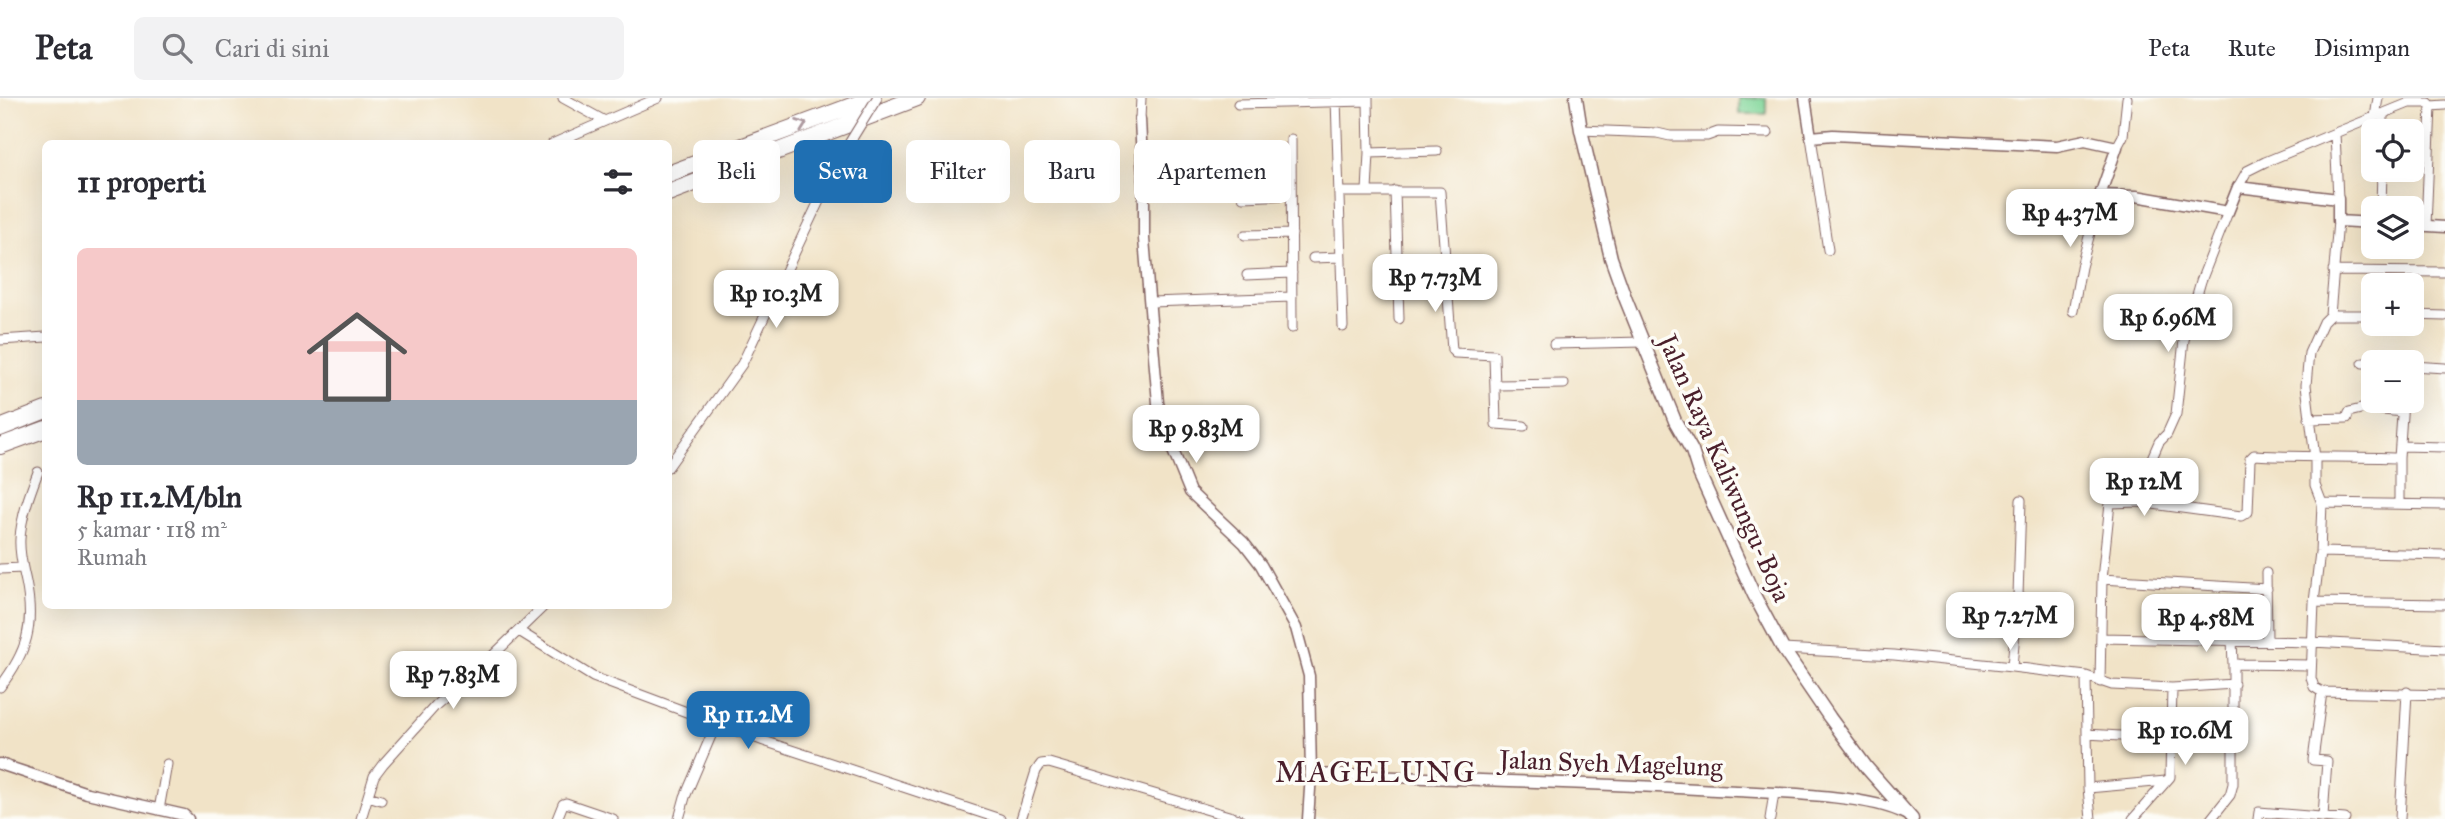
<!DOCTYPE html>
<html lang="id">
<head>
<meta charset="utf-8">
<style>
	:root { --surface:#fff; --page:#f2f2f3; --text:#2b2b33; --muted:#7c7c81; --line:#e1e1e2; --accent:#1f6fb2 }
	body { margin:0; font-family:"IM FELL Great Primer",serif; background:var(--page); color:var(--text); height:100vh; display:flex; flex-direction:column; font-size:26px; white-space:nowrap }
	* { box-sizing:border-box; margin:0 }
	p { font-size:23px; color:var(--muted) }
	.icon { flex:none; width:38px; height:38px; fill:none; stroke:currentColor; stroke-width:2; stroke-linecap:round; stroke-linejoin:round }
	.map { position:relative; flex:1; overflow:hidden }
	.sheet { position:absolute; left:42px; top:42px; width:630px; height:469px; display:flex; flex-direction:column; background:var(--surface); border-radius:10px; box-shadow:0 7px 28px #0002 }
	.sheet>* { flex:none }
	.guide { position:absolute; left:693px; top:42px; width:665px; height:63px; display:flex; gap:14px }
	.controls { position:absolute; left:2361px; top:21px; display:grid; gap:14px }
	.controls a { display:grid; place-items:center; width:63px; height:63px; border-radius:10px; background:var(--surface); box-shadow:0 7px 28px #0002; font-size:35px }
	.price { position:absolute; translate:-50% -60px; padding:0 16px; border-radius:14px; background:#fff; color:#222; font-size:23px; line-height:46px; filter:drop-shadow(0 2px 4px #0008) }
	.price::after { content:''; position:absolute; left:50%; top:42px; width:21px; height:16px; margin-left:-10px; background:inherit; clip-path:polygon(0 0,100% 0,50% 100%) }
	.price.active { background:var(--accent); color:#fff }
	ul { padding:0; list-style:none }
	li { display:grid; align-content:center; gap:14px; height:371px; padding:0 35px }
	li+li { border-top:2px solid var(--line) }
	li span { display:grid; place-items:center; height:217px; border-radius:10px; color:#555 }
	li>.icon { margin-inline-start:auto }
	span .icon { width:126px; height:126px; fill:#fffc; stroke-width:1 }
	li b { font-size:30px }
	h2 { display:flex; justify-content:space-between; align-items:center; height:84px; padding:0 35px; font-size:30px }
	.chip { padding:0 24px; border-radius:10px; background:var(--surface); box-shadow:0 7px 28px #0002; font-size:24px; line-height:63px }
	.chip.active { background:var(--accent); color:#fff }
	header { display:flex; align-items:center; gap:42px; box-sizing:border-box; height:98px; padding:0 35px; background:var(--surface); border-bottom:2px solid var(--line) }
	header strong { font-size:33px }
	nav { display:flex; gap:38px; margin-inline-start:auto; font-size:24px }
	.search { width:490px; height:63px; background:var(--page); display:flex; align-items:center; gap:18px; box-sizing:border-box; padding:0 24px; border-radius:10px; color:var(--muted); font-size:26px }
	.map>svg:first-child { display:block }
	.green { fill:#7fd598; stroke:#647a62; stroke-width:2 }
	.lines { fill:none; stroke-linecap:round; stroke-linejoin:round }
	.minor-casing { stroke:#846462; stroke-width:11 }
	.tertiary-casing { stroke:#846462; stroke-width:13 }
	.secondary-casing { stroke:#846462; stroke-width:15 }
	.motorway-casing { stroke:#846462; stroke-width:18 }
	.minor { stroke:#fff; stroke-width:9 }
	.tertiary { stroke:#fff; stroke-width:10 }
	.secondary { stroke:#fff; stroke-width:12 }
	.motorway { stroke:#fff; stroke-width:16 }
	.minor-bridge-casing { stroke:#846462; stroke-width:11; stroke-linecap:butt }
	.minor-bridge { stroke:#fff; stroke-width:9 }
	.oneway { stroke:#ae9aa0 }
	.labels { text-anchor:middle; stroke-width:7; stroke-linejoin:round; paint-order:stroke }
	.street-label { font-size:26px; fill:#4a1f2b; stroke:#fdfcf7 }
	.quarter-label { font-size:30px; letter-spacing:2px; fill:#4a1f2b; stroke:#fdfcf7 }
</style>
</head>
<body>
<header>
<strong>Peta</strong>
<div class="search"><svg class="icon" aria-label="search" viewBox="0 0 24 24"><circle cx="10" cy="10" r="6"/><path d="M15 15l6 6"/></svg>Cari di sini</div>
<nav><a>Peta</a><a>Rute</a><a>Disimpan</a></nav>
</header>
<div class="map">
<svg width="2445" height="721" viewBox="0 0 2445 721">
	<rect width="100%" height="100%" fill="#fdfcf7"/>
	<filter id="ink" filterUnits="userSpaceOnUse"><feTurbulence type="fractalNoise" baseFrequency=".0143" numOctaves="2"/><feDisplacementMap in="SourceGraphic" scale="14" xChannelSelector="R" yChannelSelector="G"/><feConvolveMatrix kernelMatrix="1 2 1 2 8 2 1 2 1" color-interpolation-filters="sRGB"/></filter>
	<filter id="wash" filterUnits="userSpaceOnUse"><feTurbulence type="fractalNoise" baseFrequency=".00686" numOctaves="4" result="noise"/><feDisplacementMap in="SourceGraphic" scale="28" xChannelSelector="R" yChannelSelector="G"/><feGaussianBlur stdDeviation="1.57" result="paint"/><feColorMatrix in="noise" values="0 0 0 0 0 0 0 0 0 0 0 0 0 0 0 0 0 1.4 0 .05"/><feComposite in="paint" operator="in"/></filter>
	<g filter="url(#wash)">
		<rect width="100%" height="100%" fill="#f1e3c7"/>
		<!-- green -->
		<path class="green" d="M1739 0H1766V16H1739Z"/>
	</g>
	<g filter="url(#ink)">
		<g class="lines">
			<defs>
				<path id="minor" d="M563 0 603 22
					M1336 0 1343 229
					M1238 6 1368 3V0
					M2431 8 2445 7
					M2375 19 2378 0
					M1140 21 1141 0
					M1581 32 1657 35 1670 38H1707L1718 34 1768 35
					M2383 33V16
					M1811 39 1828 152
					M1291 41 1292 230
					M552 46 658 0
					M2117 49 2123 38 2127 0
					M1369 55 1437 53
					M1243 60 1291 58
					M2238 89 2247 73 2265 64 2335 35
					M1367 93 1369 55 1368 3
					M1395 93 1399 221
					M1339 94H1440L1452 252 1455 255 1494 257 1496 326 1524 328
					M1243 99 1291 97
					M2338 101 2335 35 2409 5H2429L2431 8 2426 128
					M2381 110 2382 72
					M2338 123 2330 217 2323 224 2309 255 2306 287 2315 360V387L2322 405 2320 454 2314 504 2311 580 2314 589 2322 594 2445 597
					M1245 137 1292 136
					M1313 160 1341 159
					M2333 173 2445 174
					M1247 177 1292 175
					M1151 204 1292 199
					M2073 213 2081 169 2100 97
					M2330 217H2373
					M2412 217 2445 218
					M0 242 46 239
					M1554 246 1644 244
					M2363 265H2373
					M2412 268 2445 270
					M1495 287 1564 286
					M2309 321 2347 320 2349 314 2365 310 2402 314
					M2400 348 2445 349
					M668 369 742 266 837 65
					M2138 404 2145 376 2159 344 2167 336 2176 316 2184 242 2201 183 2228 114
					M2322 405 2445 407
					M2399 406V360L2403 303
					M2320 454 2445 457
					M0 471 23 470
					M2266 475 2267 542
					M2102 481 2267 491
					M2314 504 2445 506
					M519 533 593 579 764 643 1000 721
					M2101 540 2312 544 2445 551
					M2232 541 2233 566
					M1783 551 1894 557 2012 569 2086 578 2112 587 2172 590 2234 586
					M2012 569 2018 498 2021 402
					M2086 578 2088 690 2091 721
					M2100 584 2102 481 2110 405 2138 404 2241 418 2248 414 2250 361 2254 357C2303 360 2351 358 2399 360
					M0 589C27 554 35 528 26 484 23 470 19 456 20 441 21 419 30 395 38 374
					M2322 594 2313 662 2327 663 2323 718
					M2087 636 2170 641
					M2088 690 2166 683
					M368 698 381 702
					M159 712 167 666
					M361 721 374 678 383 666 436 607 483 567 544 508
					M557 721 563 706 566 705 613 721
					M679 721 685 699 716 626
					M1021 721 1036 673 1041 666 1049 665 1239 721
					M1770 721 1774 695
					M2133 721 2170 679 2172 590
					M2211 721 2230 697 2233 686V566L2311 567
					M2258 721 2259 714 2345 721
					M2400 721 2407 594"/>
				<path id="tertiary" d="M1805 0 1811 39 1833 37 2057 48 2085 42 2117 49 2100 97 2136 98 2228 114 2238 89 2338 101V123L2373 125
					M1140 21 1144 104V141L1158 305 1165 333 1190 394 1244 445 1261 467 1296 530 1309 578 1311 676
					M2412 127 2445 129
					M0 666 87 695 184 717 188 721
					M1308 721 1311 676C1453 681 1595 685 1737 693 1778 695 1871 697 1905 716"/>
				<path id="secondary" d="M1576 0 1581 32 1611 160 1626 202 1675 323 1692 353 1699 375 1754 497 1783 551 1830 620 1867 670 1912 721"/>
				<path id="motorway" d="M668 76 873 0
					M668 95 917 0
					M0 330 46 312
					M0 348 46 331"/>
			</defs>
			<!-- minor casing -->
			<use href="#minor" class="minor-casing"/>
			<!-- tertiary casing -->
			<use href="#tertiary" class="tertiary-casing"/>
			<!-- secondary casing -->
			<use href="#secondary" class="secondary-casing"/>
			<!-- motorway casing -->
			<use href="#motorway" class="motorway-casing"/>
			<!-- minor -->
			<use href="#minor" class="minor"/>
			<!-- tertiary -->
			<use href="#tertiary" class="tertiary"/>
			<!-- secondary -->
			<use href="#secondary" class="secondary"/>
			<!-- motorway -->
			<use href="#motorway" class="motorway"/>
			<defs>
				<path id="minor-bridge" d="M837 65 877 0"/>
			</defs>
			<!-- minor-bridge casing -->
			<use href="#minor-bridge" class="minor-bridge-casing"/>
			<!-- minor-bridge -->
			<use href="#minor-bridge" class="minor-bridge"/>
		</g>
		<!-- one-way arrows -->
		<defs><path id="oneway-chevron" d="M-2-3.5L2.5 0L-2 3.5" fill="none" stroke-width="1.6" stroke-linecap="round" stroke-linejoin="round" transform="scale(1.75)"/></defs>
		<use class="oneway" href="#oneway-chevron" transform="translate(802 27) rotate(-20)"/>
	</g>
	<g class="labels">
		<!-- street labels -->
		<g class="street-label">
			<text transform="translate(1725 370) rotate(66)" y="9">Jalan Raya Kaliwungu-Boja</text>
			<text transform="translate(1611 665) rotate(2)" y="9">Jalan Syeh Magelung</text>
		</g>
		<!-- quarter labels -->
		<g class="quarter-label">
			<text x="1376" y="684">MAGELUNG</text>
		</g>
	</g>
</svg>
<div class="controls">
<a><svg class="icon" aria-label="locate" viewBox="0 0 24 24"><circle cx="12" cy="12" r="6"/><path d="M12 2v4M12 18v4M2 12h4M18 12h4"/></svg></a>
<a><svg class="icon" aria-label="layers" viewBox="0 0 24 24"><path d="M12 4l9 5-9 5-9-5zM3 14l9 5 9-5"/></svg></a>
<a>+</a>
<a>−</a>
</div>
<b class="price" style="left:2070px;top:151px">Rp 4.37M</b>
<b class="price" style="left:1435px;top:216px">Rp 7.73M</b>
<b class="price" style="left:776px;top:232px">Rp 10.3M</b>
<b class="price" style="left:2168px;top:256px">Rp 6.96M</b>
<b class="price" style="left:1196px;top:367px">Rp 9.83M</b>
<b class="price" style="left:2144px;top:420px">Rp 12M</b>
<b class="price" style="left:2010px;top:554px">Rp 7.27M</b>
<b class="price" style="left:2206px;top:556px">Rp 4.58M</b>
<b class="price" style="left:453px;top:613px">Rp 7.83M</b>
<b class="price active" style="left:748px;top:653px">Rp 11.2M</b>
<b class="price" style="left:2185px;top:669px">Rp 10.6M</b>
<div class="guide">
<a class="chip">Beli</a>
<a class="chip active">Sewa</a>
<a class="chip">Filter</a>
<a class="chip">Baru</a>
<a class="chip">Apartemen</a>
</div>
<section class="sheet">
<h2>11 properti<svg class="icon" aria-label="filters" viewBox="0 0 24 24"><path d="M4 7h16M4 17h16"/><circle cx="9" cy="7" r="2"/><circle cx="15" cy="17" r="2"/></svg></h2>
<ul>
<li><span style="background:linear-gradient(#f6c9c9 70%,#9aa5b1 0)"><svg class="icon" aria-label="home" viewBox="0 0 24 24"><path d="M3 11l9-7 9 7M6 9v11h12V9"/></svg></span><div><b>Rp 11.2M/bln</b><p>5 kamar · 118 m²</p><p>Rumah</p></div></li>
</ul>
</section>
</div>
</body>
</html>
